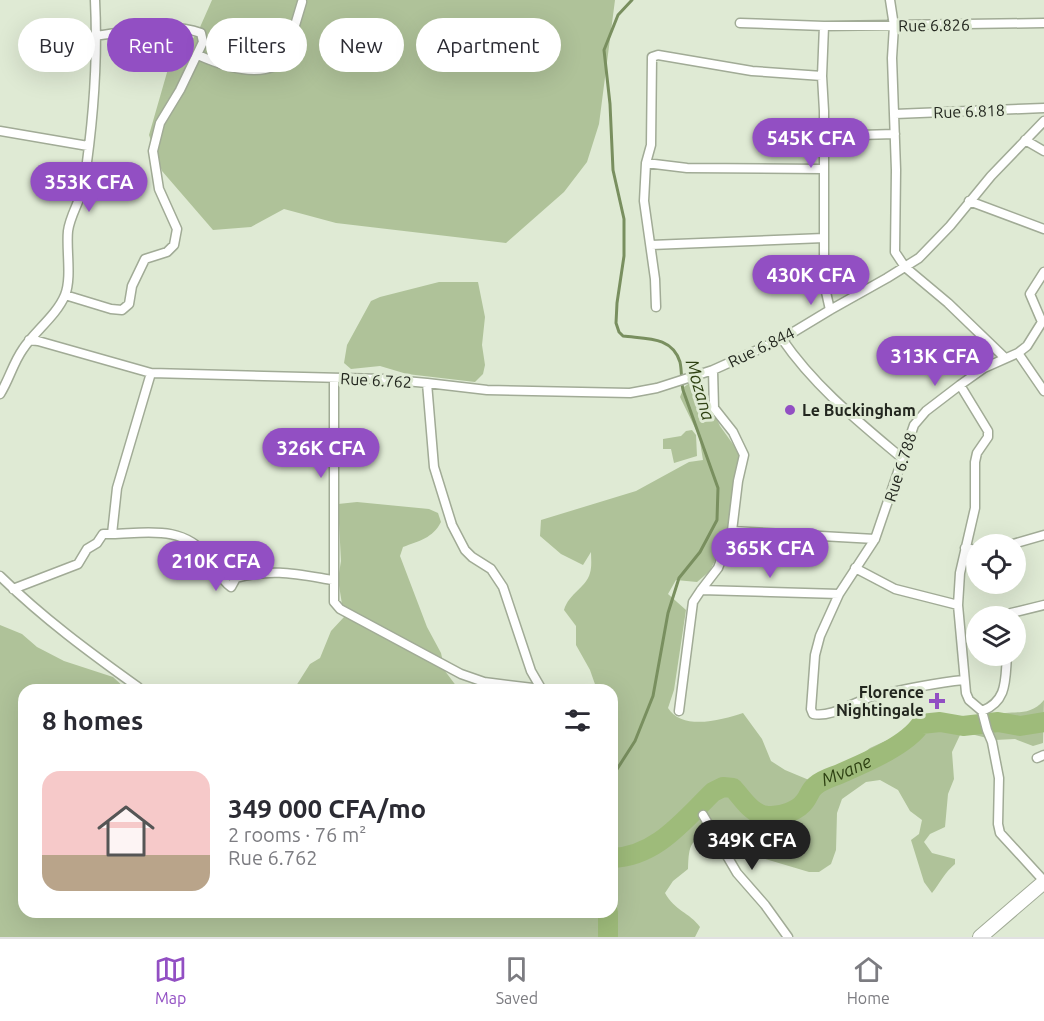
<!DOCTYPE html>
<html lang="en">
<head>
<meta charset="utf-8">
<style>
	:root { --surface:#fff; --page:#f2f2f3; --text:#2b2b33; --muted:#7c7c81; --line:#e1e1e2; --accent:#924fc3 }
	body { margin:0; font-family:Ubuntu,sans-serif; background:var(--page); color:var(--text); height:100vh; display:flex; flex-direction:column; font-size:22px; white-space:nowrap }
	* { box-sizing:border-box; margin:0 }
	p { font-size:20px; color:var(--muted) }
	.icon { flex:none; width:33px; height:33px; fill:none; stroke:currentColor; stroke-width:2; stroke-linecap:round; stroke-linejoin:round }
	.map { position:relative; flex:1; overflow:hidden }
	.drawer { position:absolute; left:18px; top:684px; width:600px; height:234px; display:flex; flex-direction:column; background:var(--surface); border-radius:18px; box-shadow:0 6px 24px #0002 }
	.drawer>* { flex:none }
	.banner { position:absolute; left:18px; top:18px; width:600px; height:54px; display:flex; gap:12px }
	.fabs { position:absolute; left:966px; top:534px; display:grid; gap:12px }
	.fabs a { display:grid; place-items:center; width:60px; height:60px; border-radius:50%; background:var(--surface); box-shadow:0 6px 24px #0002; font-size:30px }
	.price { position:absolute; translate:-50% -51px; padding:0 14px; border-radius:21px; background:var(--accent); color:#fff; font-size:20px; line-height:39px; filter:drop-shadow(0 2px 3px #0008) }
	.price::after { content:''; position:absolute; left:50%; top:36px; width:18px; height:14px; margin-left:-9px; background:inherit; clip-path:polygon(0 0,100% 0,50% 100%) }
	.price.current { background:#222; color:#fff }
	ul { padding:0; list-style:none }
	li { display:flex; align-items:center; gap:18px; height:150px; padding:0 24px }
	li+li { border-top:2px solid var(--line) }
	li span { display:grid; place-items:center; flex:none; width:168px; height:120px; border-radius:18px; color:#555 }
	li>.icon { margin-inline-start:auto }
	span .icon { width:72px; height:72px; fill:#fffc; stroke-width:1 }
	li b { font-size:26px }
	h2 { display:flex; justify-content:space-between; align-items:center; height:72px; padding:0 24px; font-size:26px }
	.pill { padding:0 21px; border-radius:27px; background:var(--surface); box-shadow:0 6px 24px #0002; font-size:21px; line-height:54px }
	.pill.current { background:var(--accent); color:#fff }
	.dock { display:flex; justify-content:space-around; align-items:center; height:84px; border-top:2px solid var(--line); background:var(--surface); font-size:16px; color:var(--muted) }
	.dock a { display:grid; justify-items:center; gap:3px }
	.dock .current { color:var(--accent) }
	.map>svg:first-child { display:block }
	.green { fill:#afc299 }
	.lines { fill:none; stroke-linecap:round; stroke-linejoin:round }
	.stream { stroke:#798f5f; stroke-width:3 }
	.river { stroke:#9ebb7a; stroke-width:20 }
	.street-casing { stroke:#a1ab96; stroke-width:11 }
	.primary-casing { stroke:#a1ab96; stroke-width:16 }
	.street { stroke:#fff; stroke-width:8 }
	.primary { stroke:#fff; stroke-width:14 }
	.poi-dot { fill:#924fc3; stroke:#dfead4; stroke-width:2 }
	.labels { text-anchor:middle; stroke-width:6; stroke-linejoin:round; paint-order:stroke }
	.street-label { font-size:16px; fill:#23271f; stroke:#dfead4 }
	.poi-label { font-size:16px; font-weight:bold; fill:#23271f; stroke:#dfead4; text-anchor:start }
	.water-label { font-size:18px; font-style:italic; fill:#2e4112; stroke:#dfead4 }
</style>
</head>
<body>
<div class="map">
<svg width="1044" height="937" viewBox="0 0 1044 937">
	<rect width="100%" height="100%" fill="#dfead4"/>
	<!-- green -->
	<path class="green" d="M212 0H615L599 124 587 162 564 192 506 243 336 223 284 209 251 227 213 230 162 171 149 135 170 62 197 34Z
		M439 282H478L485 317 482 345 485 365 483 374 475 382 407 374 380 366 351 369 344 363 347 345 371 301 380 297Z
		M694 380 704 393 720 426 740 454 738 481 725 539 710 571 697 582 676 580 668 594 686 610 674 690 668 708C682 731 722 720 743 713L762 739 771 761 785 770 809 780 824 771 848 765 870 748 896 736 908 733H921L948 722 977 718 981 724 990 723 992 716C1013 708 1028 719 1044 700L1043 743 1033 746 1015 739 995 740 971 734 960 735 952 752 954 779 948 794 945 827 930 834 924 842 932 853 955 859V864C944 873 941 882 932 893L924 882 911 840 919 834 922 820 910 811 898 790 880 780 866 782 842 799 837 813 836 850 831 864 819 872H809L755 856 714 832C690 840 689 843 688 869L673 881 665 893C675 911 689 912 700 927L695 937H0V625L22 634 37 647 64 661 113 677 127 690H24V912H612V690H597L590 670 576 645V626L564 610C569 593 586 588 590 573 592 566 591 559 591 552L583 565 561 554 540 536 541 520 636 491 689 462 703 460 699 436 680 397 684 387Z
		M692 430 696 435 697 456 674 463 671 449H663V439L681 436 686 431Z
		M357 502 429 509 438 513 441 522C433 538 419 541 403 547L400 556 427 627 441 653 445 671 457 687 462 690H288L296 686 310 664 320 658 331 631 344 617 338 579 341 561 338 504Z"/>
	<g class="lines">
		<!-- stream -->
		<path class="stream" d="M612 777 635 741 653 696 668 613 679 578 700 552 717 520 718 488 683 390C681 381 682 371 680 362 672 336 646 339 623 336L619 332 616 323 617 303 624 256V219L613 170 610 104 604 50 618 15 632 0"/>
		<!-- river -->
		<g class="river">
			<path id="s1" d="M612 858C656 857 684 820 713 792L723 787 733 788C743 799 752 815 768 816 781 817 798 811 805 801 809 796 810 790 815 786 824 778 834 777 844 772 867 762 907 745 921 724L940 722 963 726 998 722 1020 726 1044 722"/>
			<path d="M608 937V912"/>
		</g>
		<defs>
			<path id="street" d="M890 0 894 26 892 58 896 170 895 252 905 267 948 303 1004 357
				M740 23 824 26 1044 23
				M824 26 822 76 824 111V283L830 310
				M198 55C218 64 243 73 265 69 271 68 278 65 284 62L302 2
				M895 114 1044 108
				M0 131 88 146
				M824 136 895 134
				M1025 140 1044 151
				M646 163 687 168 824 169
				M969 201 1044 229
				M651 245 824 238
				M65 295 111 309 122 310 129 304 132 286 145 259 167 252 174 245 177 229 159 189 153 151 160 123 180 90 203 42 201 33C168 21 129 32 95 36
				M656 307 655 279 644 201 646 163 651 145 652 57 658 55 752 71 822 76
				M782 339C815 387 859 422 903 459
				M29 340 38 341 151 373 383 379 427 383 434 467 452 525 465 550 472 557 491 569 503 587 531 671 542 690
				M1018 353 1027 346 1042 322 1030 294 1044 272
				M334 378V602L340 609 461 674 484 682 541 689
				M427 383 487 390 630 393 657 388 713 370
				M960 385 984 368 1018 353 1044 391
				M0 394C9 380 13 363 23 349 34 332 57 315 65 295 72 278 66 249 68 231 70 215 81 200 84 183 93 124 98 60 95 0
				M732 531 875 539
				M112 534C148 533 183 525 208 557 215 567 221 580 231 587L236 578C273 568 296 574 333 580
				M1013 544 1044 535
				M965 548 976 550
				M855 568 895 589 958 605
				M0 576C43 618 89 652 138 687
				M13 589 78 564 87 549 97 543 103 534H112L117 488 151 373
				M701 590 839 594
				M1010 616 1011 613 1044 605
				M964 680C934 683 900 690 871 697 854 702 831 718 813 714L811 709 815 655 820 636 839 594 875 539 914 425 926 411 960 385 988 431V437L977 453 975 462V508L960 573 958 605 966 693 969 700 982 711 987 730 992 742 999 778 998 824 1000 833 1044 881
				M679 711 693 602 701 590 718 568 732 531 738 481 744 455 733 432 714 408 713 370 782 339 830 310 887 278 919 258 950 226 991 176 1044 121
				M982 711C1008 701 1005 679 1007 656
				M1037 758 1044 755
				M703 815 737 873 765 905 788 937"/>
			<path id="primary" d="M980 937 1044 882"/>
		</defs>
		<!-- street casing -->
		<use href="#street" class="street-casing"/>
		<!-- primary casing -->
		<use href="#primary" class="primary-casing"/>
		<!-- street -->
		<use href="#street" class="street"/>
		<!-- primary -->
		<use href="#primary" class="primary"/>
	</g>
	<!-- markers -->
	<g class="poi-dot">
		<circle cx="790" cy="410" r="6"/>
		<path d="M934 692h6v6h6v6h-6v6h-6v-6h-6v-6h6z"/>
	</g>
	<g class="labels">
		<!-- street labels -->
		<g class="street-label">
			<text transform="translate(934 25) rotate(-1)" y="6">Rue 6.826</text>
			<text transform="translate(969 111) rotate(-2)" y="6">Rue 6.818</text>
			<text transform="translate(761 347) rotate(-26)" y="6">Rue 6.844</text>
			<text transform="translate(376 380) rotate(3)" y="6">Rue 6.762</text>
			<text transform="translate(900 467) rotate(-72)" y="6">Rue 6.788</text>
		</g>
		<!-- poi labels -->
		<g class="poi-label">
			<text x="802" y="416">Le Buckingham</text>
			<text x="924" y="698" text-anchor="end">Florence<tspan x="924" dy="18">Nightingale</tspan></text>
		</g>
		<!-- water labels -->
		<g class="water-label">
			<text transform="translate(700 390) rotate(74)" y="6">Mozana</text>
			<text dy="6" stroke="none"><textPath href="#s1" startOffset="286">Mvane</textPath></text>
		</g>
	</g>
</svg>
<div class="fabs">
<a><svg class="icon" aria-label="locate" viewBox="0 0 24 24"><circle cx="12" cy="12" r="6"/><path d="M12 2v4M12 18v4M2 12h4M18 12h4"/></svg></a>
<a><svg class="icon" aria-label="layers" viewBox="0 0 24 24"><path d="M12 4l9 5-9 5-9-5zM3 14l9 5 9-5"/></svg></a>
</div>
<b class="price" style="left:811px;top:169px">545K CFA</b>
<b class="price" style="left:89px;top:213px">353K CFA</b>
<b class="price" style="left:811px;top:306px">430K CFA</b>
<b class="price" style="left:935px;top:387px">313K CFA</b>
<b class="price" style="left:321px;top:479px">326K CFA</b>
<b class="price" style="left:770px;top:579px">365K CFA</b>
<b class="price" style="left:216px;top:592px">210K CFA</b>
<b class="price current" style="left:752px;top:871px">349K CFA</b>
<div class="banner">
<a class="pill">Buy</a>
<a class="pill current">Rent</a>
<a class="pill">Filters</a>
<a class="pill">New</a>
<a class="pill">Apartment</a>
</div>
<section class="drawer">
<h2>8 homes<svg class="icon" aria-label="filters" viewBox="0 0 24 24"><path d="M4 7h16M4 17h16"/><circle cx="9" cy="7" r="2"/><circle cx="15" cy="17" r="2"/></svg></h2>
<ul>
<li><span style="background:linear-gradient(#f6c9c9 70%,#b9a48a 0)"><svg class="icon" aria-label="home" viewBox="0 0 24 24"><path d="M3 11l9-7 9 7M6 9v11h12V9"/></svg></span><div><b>349 000 CFA/mo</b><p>2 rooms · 76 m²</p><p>Rue 6.762</p></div></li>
</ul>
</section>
</div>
<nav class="dock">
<a class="current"><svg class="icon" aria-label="map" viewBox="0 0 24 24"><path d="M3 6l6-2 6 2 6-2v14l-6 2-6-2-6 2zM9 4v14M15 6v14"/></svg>Map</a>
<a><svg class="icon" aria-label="saved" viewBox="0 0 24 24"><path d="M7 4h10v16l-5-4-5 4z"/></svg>Saved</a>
<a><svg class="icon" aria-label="home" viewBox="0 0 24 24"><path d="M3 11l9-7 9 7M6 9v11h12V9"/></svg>Home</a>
</nav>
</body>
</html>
